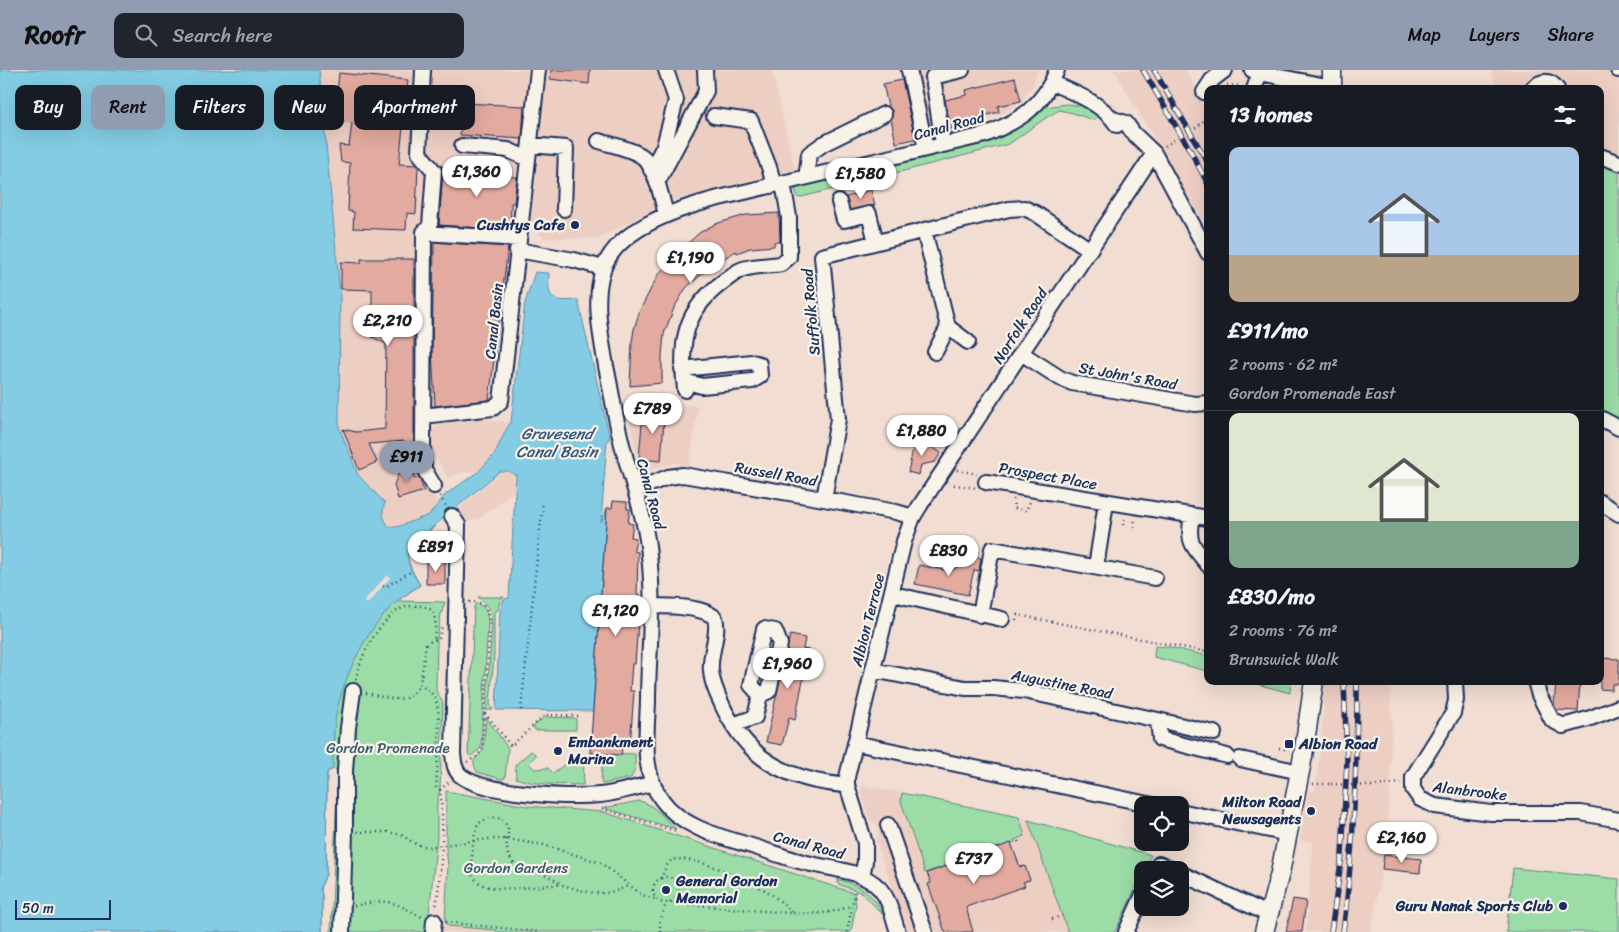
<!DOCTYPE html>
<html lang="en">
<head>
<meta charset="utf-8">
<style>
	:root { --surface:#171b24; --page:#20242c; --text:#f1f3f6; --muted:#9ea1a6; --line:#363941; --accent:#919bb2 }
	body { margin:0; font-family:Sriracha,sans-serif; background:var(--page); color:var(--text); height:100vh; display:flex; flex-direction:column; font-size:19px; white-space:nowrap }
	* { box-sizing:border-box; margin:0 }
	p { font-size:16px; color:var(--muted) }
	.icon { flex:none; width:28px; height:28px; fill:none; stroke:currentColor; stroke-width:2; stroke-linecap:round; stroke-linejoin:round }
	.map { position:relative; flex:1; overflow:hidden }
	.sheet { position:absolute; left:1204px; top:15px; width:400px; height:600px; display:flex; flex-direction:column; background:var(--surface); border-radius:10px; box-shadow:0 5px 20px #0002 }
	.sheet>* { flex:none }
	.hud { position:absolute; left:15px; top:15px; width:475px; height:45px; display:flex; gap:10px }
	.fabs { position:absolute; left:1134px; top:726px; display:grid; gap:10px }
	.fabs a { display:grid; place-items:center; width:55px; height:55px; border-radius:10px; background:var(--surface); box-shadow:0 5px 20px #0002; font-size:25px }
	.scale { position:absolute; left:15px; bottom:12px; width:96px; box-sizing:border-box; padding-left:5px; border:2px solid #1b2f5e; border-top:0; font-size:14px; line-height:18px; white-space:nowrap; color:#1b2f5e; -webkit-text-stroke:4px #f7f3e8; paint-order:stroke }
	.price { position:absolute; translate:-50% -42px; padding:0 11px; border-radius:18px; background:#fff; color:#222; font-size:16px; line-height:32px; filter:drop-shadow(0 1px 2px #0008) }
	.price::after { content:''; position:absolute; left:50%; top:30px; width:15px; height:11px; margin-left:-8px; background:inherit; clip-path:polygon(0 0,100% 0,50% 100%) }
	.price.on { background:var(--accent); color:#111 }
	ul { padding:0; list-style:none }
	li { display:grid; align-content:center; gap:10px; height:265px; padding:0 25px }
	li+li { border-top:1px solid var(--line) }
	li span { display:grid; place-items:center; height:155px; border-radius:10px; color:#555 }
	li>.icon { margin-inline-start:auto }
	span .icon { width:90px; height:90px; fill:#fffc; stroke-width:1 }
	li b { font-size:21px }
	h2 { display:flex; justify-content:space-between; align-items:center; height:60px; padding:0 25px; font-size:21px }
	.chip { padding:0 18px; border-radius:10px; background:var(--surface); box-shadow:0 5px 20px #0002; font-size:18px; line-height:45px }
	.chip.on { background:var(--accent); color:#111 }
	header { display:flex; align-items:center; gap:30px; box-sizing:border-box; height:70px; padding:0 25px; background:var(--accent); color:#111 }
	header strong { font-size:24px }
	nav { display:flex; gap:28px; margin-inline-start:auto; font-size:18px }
	.search { width:350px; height:45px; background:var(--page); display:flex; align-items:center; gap:12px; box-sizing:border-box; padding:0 18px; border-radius:10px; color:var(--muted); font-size:19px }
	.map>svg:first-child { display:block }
	.built { fill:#edcec3 }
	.green { fill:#9cdda7; stroke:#5c8682 }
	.water { fill:#83cce4; stroke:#598dae }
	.pier { fill:#f1ddd2 }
	.building { fill:#e3aa9f; stroke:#1b2f5e }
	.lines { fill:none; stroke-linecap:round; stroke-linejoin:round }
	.minor-casing { stroke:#1b2f5e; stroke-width:18 }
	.major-casing { stroke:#1b2f5e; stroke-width:21 }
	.path { stroke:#1b2f5e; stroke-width:2.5; stroke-dasharray:1 4; stroke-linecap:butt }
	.minor { stroke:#f7f3e8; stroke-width:14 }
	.major { stroke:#f7f3e8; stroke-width:18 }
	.rail-casing { stroke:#1b2f5e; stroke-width:5.5 }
	.rail { stroke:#f7f3e8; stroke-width:4; stroke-dasharray:11; stroke-linecap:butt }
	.path-bridge { stroke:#1b2f5e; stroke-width:2.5; stroke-dasharray:1 4; stroke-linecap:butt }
	.poi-dot { fill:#1b2f5e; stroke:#f7f3e8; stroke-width:2 }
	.labels { text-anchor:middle; stroke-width:4.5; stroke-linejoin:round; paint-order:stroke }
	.street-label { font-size:15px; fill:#1b2f5e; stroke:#f7f3e8 }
	.poi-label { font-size:15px; font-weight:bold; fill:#1b2f5e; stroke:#f7f3e8; text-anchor:end }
	.park-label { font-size:15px; fill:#3b5a70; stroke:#f7f3e8 }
	.water-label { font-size:16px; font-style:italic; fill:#355680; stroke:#f7f3e8 }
</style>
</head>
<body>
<header>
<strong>Roofr</strong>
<div class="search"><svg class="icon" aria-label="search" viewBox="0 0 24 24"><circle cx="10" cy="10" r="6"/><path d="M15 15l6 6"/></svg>Search here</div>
<nav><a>Map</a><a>Layers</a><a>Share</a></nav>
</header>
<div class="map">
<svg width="1619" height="862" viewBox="0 0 1619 862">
	<rect width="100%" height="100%" fill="#f1ddd2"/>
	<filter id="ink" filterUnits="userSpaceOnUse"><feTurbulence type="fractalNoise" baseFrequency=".02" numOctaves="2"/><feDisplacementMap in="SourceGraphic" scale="10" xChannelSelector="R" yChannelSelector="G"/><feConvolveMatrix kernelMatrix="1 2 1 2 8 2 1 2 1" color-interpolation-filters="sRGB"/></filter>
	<g filter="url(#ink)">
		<!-- built -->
		<path class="built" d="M319 0H772L795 101 669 131 599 168H544L535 160 531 148 539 81 523 79 508 172 490 330 485 334 423 339 425 406 439 434 429 445 397 457H389L384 451 382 442 385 433 358 405 339 357 340 222Z
			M902 0H1038L1033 16 1021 31 1007 41 948 66 918 73Z
			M1114 0H1185L1195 16 1199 17 1207 34V157Z
			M1490 0H1619V86L1600 79V19H1497Z
			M625 328 698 336 689 396 674 393 641 402Z
			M487 349 498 352H511L506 360 494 385 478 402H461L448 409 427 370 434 358 441 354Z
			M508 402 512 404 514 410V421L480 448 462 453 456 441 500 403Z
			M1325 611H1390L1392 657 1390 716 1384 785 1371 862H1306L1313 772 1300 770 1308 721H1315L1320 684Z
			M861 715 1019 747 1151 785 1144 800H1142V804L1115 862H909L875 769 879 765V762L875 752 870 751 862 725Z
			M437 855 480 858 496 860V862H437Z"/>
		<!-- green -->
		<path class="green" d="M1066 34 1083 36 1098 46 1093 50 1073 43 1059 40 1047 47 1009 74 798 128 795 119 806 114 923 87 1019 56 1046 37Z
			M1600 93 1619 99V355L1604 346 1600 334Z
			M435 456C406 480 399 479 420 515L397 531 445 532 441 544 437 568 436 620 443 633 440 720 437 732V767L427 862H331L337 720V700L333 699 327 702 326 804 320 818 322 825V862H147L408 476Z
			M478 527H504L500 530 498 540 494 542V585L490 634 493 640H486L492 555C490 540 490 537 478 527Z
			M476 534C486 535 487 543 488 552L481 678 471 686 468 684 474 536Z
			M1155 576 1169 577 1207 586V601L1154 587Z
			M1246 611H1291L1290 623Z
			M486 647 508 678 505 708 501 709 477 702C471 688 474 691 483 681Z
			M544 647 574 648 576 649V660H535L534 656Z
			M531 681 536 685 529 693 534 699 548 698 553 703 565 694H584L583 715C561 714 536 716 516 708L515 695Z
			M603 683 635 684V699L631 708 602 714 601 710Z
			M446 721 527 736 603 742 854 823 856 834 851 862H496V860L448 856 445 852 448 795 446 779Z
			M902 723 1019 747 1025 766 1014 770 1015 772 925 803 901 731Z
			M639 731C653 733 666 750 676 759L604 738Z
			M1028 750 1151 785 1144 800H1142V804L1115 862H1068Z
			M1513 798 1619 809V862H1506Z
			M838 809C864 817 872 823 885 847L862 823 838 814Z"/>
		<!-- water -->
		<path class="water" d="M0 0H319L340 223 339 357 358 405 385 433C381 444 383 448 389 457H397L429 445 446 424 478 402 494 385 506 360 511 352 525 233 535 202 549 203C547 230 552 232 578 230L610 369 607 370 601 452 607 438 593 641 496 640 500 541 504 529 509 528 516 405 508 401H500L409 477C405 493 412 502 420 515 412 520 405 525 398 531 367 557 344 605 336 645 333 663 333 681 333 699L327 702 326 804 320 818 322 825V862H0Z"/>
		<!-- pier -->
		<path class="pier" d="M387 505 390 508 367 534 364 531Z"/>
		<!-- building -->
		<path class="building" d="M551 0H590L589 14 550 9Z
			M339 3 408 10 399 94 418 95 416 144 407 143 406 160 353 158 354 142 348 141 350 93 341 92 339 75 349 76 352 53 334 51Z
			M1015 8 1021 31 998 36 999 42 974 48 975 53 951 59 945 30 967 25 966 20Z
			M902 10 915 69 896 73 891 49 892 41 888 36 883 14Z
			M462 33 524 36 522 69 460 65Z
			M441 96 503 98 502 106 517 107 514 133H511L510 160 439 155 443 102Z
			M871 120 875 135 850 140 846 127Z
			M779 143 780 172H774V176L750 178 737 183 736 181 711 196 686 218 674 238 664 264 662 286V313L630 316 632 272 634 259 640 240 657 207 670 190 699 163 715 154 746 145Z
			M434 172 508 177 489 330 435 336 432 280Z
			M361 189H414V374L404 373V371L369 374 377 392 359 400 343 359 356 362 385 359 386 274 372 267V220L341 219V192L361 193Z
			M652 334 665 335 661 391 639 389 642 353H651Z
			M920 369 941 383 935 392 921 395 919 405 908 402 913 379Z
			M414 395V409L419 407 424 421 398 429 394 415 401 397Z
			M613 431 627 432V439H630L628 453 633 454 631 467 636 468 634 481 638 482 637 524H640L635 594H632L630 621H634L630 677 622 678 621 685 590 683 607 438H612Z
			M436 477H449L448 491H436Z
			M978 481 976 487 981 488 979 501 974 500 968 525 915 514 919 495 949 501 965 494Z
			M426 491H445V514H426Z
			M790 565 805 568 803 579 809 580 795 650 789 648 782 675 766 672Z
			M1600 588 1619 589V614H1612V620L1600 619Z
			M1556 611H1580L1578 641 1556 640 1554 635Z
			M1011 773 1020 797 1025 796 1030 810 1023 812 1025 816 966 837 973 862H945L928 814 931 813 927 803Z
			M1384 785 1421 789 1420 803 1382 799Z
			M1293 829 1306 831 1302 862H1286Z"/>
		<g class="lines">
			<defs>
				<path id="minor" d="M423 0 419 83 434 101 430 156 424 162 423 375 424 399 434 416
					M909 0 926 79
					M1252 0 1260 3 1332 17
					M1618 0H1619
					M1052 13C1075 23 1103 34 1117 55
					M1254 19 1260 3
					M1532 19C1540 10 1550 9 1557 19
					M1204 22 1212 10 1225 0
					M714 46 751 51 769 97 774 115
					M1113 49 1126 53 1133 63 1154 83 1208 183
					M599 71C612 75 628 78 640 85 655 93 662 129 666 145
					M530 75 566 78 564 139
					M943 75 933 7 962 0
					M462 76 508 80 528 89
					M1600 86 1619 93
					M651 100 664 76 676 30 666 0
					M808 107 807 101 809 84 823 74 884 44
					M657 113 706 21 705 0
					M839 132 844 150 869 144 876 172
					M924 160 948 257
					M424 163 519 169
					M517 180 574 190 603 198
					M935 282 948 257 968 272
					M1021 283 1060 308 1072 313 1195 334 1208 333
					M682 299 752 292 759 294 760 306 752 311 702 316 684 311
					M685 320C679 271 684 239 727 209 733 205 737 201 743 199 756 195 768 196 781 194L789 187V147L783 113
					M423 346 493 338 501 331 538 0
					M1600 348 1619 358
					M986 412 1208 448
					M635 420 668 407 683 405 824 429 896 442 913 447
					M824 429 838 349 822 186 1009 139 1024 138 1035 143 1089 179
					M1600 432 1619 444
					M1192 445C1187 472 1191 474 1208 495
					M452 446 458 455 453 684C454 692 454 699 460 705 482 724 571 728 600 725 618 723 635 718 653 713
					M1096 497 1106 433
					M893 524 1002 549
					M652 536C668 536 703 536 715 548 720 563 709 584 711 601 712 615 719 628 725 641 746 681 772 701 816 711 826 713 837 715 847 715
					M980 545 992 479 1155 508
					M764 559 775 561 780 574 769 621 760 625 751 615Z
					M873 600 965 618H993L1024 621 1158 650 1160 669 1227 686
					M1455 611 1456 630 1453 643 1413 707V719L1420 729 1435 736 1491 743H1581L1619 750
					M1535 611 1539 625 1552 650 1563 656 1588 649 1619 637
					M1158 650 1214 663
					M733 655 755 647 760 625
					M855 673 1153 735
					M1240 689 1300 702
					M1180 741 1288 764
					M888 755 925 862
					M1156 800 1159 794 1173 800
					M1180 803 1270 845
					M862 807 865 791V773L847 715V707L904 471 913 447 921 434 1154 83
					M342 862 345 761V701L348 658 353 621
					M433 862 434 851
					M898 862C893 848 890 829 879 818 863 801 833 799 811 794 792 790 774 783 755 777 723 767 683 759 662 730 641 703 647 663 648 631 648 600 651 569 651 539 652 521 651 503 649 485 646 450 633 416 624 382 616 354 612 324 606 296 601 266 593 230 603 200 616 158 680 138 719 128L985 65C1019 51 1043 37 1057 0
					M1126 862 1142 827"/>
				<path id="major" d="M1332 19V0
					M1264 862 1280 803 1303 686 1314 611"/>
			</defs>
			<!-- minor casing -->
			<use href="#minor" class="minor-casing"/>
			<!-- major casing -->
			<use href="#major" class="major-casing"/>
			<!-- path -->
			<path class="path" d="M1227 15 1242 16
				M1195 58 1203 52 1208 39
				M1165 76 1174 70
				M957 400 977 404
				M949 414 976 418
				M440 426 446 436
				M1013 429 1014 438 1026 441 1030 432
				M1123 455 1125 446
				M1134 457 1135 448
				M383 516 385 517 412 501
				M1016 550 1017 545 1208 582
				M356 609C360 585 376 559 394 543 400 538 405 537 412 536 439 534 436 550 434 570
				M419 615C427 619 433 623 436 631 442 644 437 700 436 718L440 720C445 759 441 799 436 838
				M366 623C377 625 387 629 398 629 426 629 421 594 426 575L431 571 439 569 442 556
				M521 640 543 431
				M485 643 511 676 545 645 580 646
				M1279 678 1289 680
				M467 692 476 687 482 680 490 553C486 537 487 532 469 532
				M1313 714H1331
				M1371 716 1401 713
				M440 720 450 711
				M602 739 676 761
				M357 762H389L401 765 416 774 428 777 488 769H506L544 775 601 793 642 825 658 830
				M506 769 508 785 514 794 548 806 563 815
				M508 769V758L503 749 491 747 479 753C473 764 473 776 472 787 471 793 469 801 473 806 485 829 542 813 562 815 568 816 574 819 580 820 597 825 614 824 629 815
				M1018 771 1019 775
				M653 820a13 13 0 1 1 26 0a13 13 0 1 1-26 0Z
				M661 809 666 796 672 790C693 784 752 811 771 824 778 829 785 835 792 842
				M669 832C701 835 733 839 765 841 793 843 826 848 852 835
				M354 836C388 828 392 831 422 847
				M1052 849 1062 846
				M446 852 539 862
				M660 862V852L666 833
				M847 862 855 822"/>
			<!-- minor -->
			<use href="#minor" class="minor"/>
			<!-- major -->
			<use href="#major" class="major"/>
			<defs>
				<path id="rail" d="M1143 0 1190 80 1208 114
					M1154 0 1208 93
					M1331 862 1342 785 1347 691 1344 611
					M1343 862C1354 779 1357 695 1357 611"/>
			</defs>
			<!-- rail casing -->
			<use href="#rail" class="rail-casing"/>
			<!-- rail -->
			<use href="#rail" class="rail"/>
			<!-- path-bridge -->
			<path class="path-bridge" d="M1331 714 1371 716"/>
		</g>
	</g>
	<!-- markers -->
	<g class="poi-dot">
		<circle cx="575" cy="155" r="5"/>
		<rect x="1284" y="669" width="10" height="10" rx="2.5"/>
		<circle cx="558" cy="681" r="5"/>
		<circle cx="1311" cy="741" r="5"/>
		<circle cx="666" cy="820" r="5"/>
		<circle cx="1563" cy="836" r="5"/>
	</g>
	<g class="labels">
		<!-- street labels -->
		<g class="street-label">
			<text transform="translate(949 56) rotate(-15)" y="5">Canal Road</text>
			<text transform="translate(811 242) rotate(-95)" y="5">Suffolk Road</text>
			<text transform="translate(494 251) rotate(-84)" y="5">Canal Basin</text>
			<text transform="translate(1020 256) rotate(-57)" y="5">Norfolk Road</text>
			<text transform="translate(1128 306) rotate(10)" y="5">St John's Road</text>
			<text transform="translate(776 404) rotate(10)" y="5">Russell Road</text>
			<text transform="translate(1048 406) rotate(10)" y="5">Prospect Place</text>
			<text transform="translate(651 424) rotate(75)" y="5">Canal Road</text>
			<text transform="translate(868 550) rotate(-76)" y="5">Albion Terrace</text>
			<text transform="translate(1062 614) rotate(11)" y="5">Augustine Road</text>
			<text transform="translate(1470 721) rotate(7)" y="5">Alanbrooke</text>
			<text transform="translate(809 775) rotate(15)" y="5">Canal Road</text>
		</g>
		<!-- poi labels -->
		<g class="poi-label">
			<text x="565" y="160">Cushtys Cafe</text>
			<text x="568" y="677" text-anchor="start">Embankment<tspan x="568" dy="17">Marina</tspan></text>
			<text x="1299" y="679" text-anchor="start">Albion Road</text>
			<text x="1301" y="737">Milton Road<tspan x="1301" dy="17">Newsagents</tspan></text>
			<text x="676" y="816" text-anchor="start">General Gordon<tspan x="676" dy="17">Memorial</tspan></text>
			<text x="1553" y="841">Guru Nanak Sports Club</text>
		</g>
		<!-- park labels -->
		<g class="park-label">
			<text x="388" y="683">Gordon Promenade</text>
			<text x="516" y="803">Gordon Gardens</text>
		</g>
		<!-- water labels -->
		<g class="water-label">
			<text x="557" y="369">Gravesend<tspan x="557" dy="18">Canal Basin</tspan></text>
		</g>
	</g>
</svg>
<div class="fabs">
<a><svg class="icon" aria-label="locate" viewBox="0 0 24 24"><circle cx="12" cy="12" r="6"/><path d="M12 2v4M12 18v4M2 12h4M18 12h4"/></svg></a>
<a><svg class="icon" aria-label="layers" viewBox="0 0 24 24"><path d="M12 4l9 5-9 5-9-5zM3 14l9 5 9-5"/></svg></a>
</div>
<div class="scale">50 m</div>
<b class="price" style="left:477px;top:128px">£1,360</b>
<b class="price" style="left:861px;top:130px">£1,580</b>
<b class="price" style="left:691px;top:214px">£1,190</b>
<b class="price" style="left:388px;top:277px">£2,210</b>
<b class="price" style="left:653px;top:365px">£789</b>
<b class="price" style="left:922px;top:387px">£1,880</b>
<b class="price on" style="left:407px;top:413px">£911</b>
<b class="price" style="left:436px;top:503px">£891</b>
<b class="price" style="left:949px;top:507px">£830</b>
<b class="price" style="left:616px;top:567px">£1,120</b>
<b class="price" style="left:788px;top:620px">£1,960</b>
<b class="price" style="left:1402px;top:794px">£2,160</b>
<b class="price" style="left:974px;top:815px">£737</b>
<div class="hud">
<a class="chip">Buy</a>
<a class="chip on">Rent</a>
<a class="chip">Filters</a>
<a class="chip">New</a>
<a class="chip">Apartment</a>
</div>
<section class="sheet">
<h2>13 homes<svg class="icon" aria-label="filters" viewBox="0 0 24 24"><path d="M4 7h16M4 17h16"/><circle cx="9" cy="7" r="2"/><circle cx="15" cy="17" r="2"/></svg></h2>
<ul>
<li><span style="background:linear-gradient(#a9c7e8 70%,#b9a48a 0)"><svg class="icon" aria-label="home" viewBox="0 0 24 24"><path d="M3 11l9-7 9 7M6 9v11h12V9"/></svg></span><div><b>£911/mo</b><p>2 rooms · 62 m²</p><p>Gordon Promenade East</p></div></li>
<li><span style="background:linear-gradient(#dfe7d0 70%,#7fa58c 0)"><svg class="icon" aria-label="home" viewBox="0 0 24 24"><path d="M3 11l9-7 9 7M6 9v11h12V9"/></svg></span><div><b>£830/mo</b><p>2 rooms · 76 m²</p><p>Brunswick Walk</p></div></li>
</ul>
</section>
</div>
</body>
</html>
